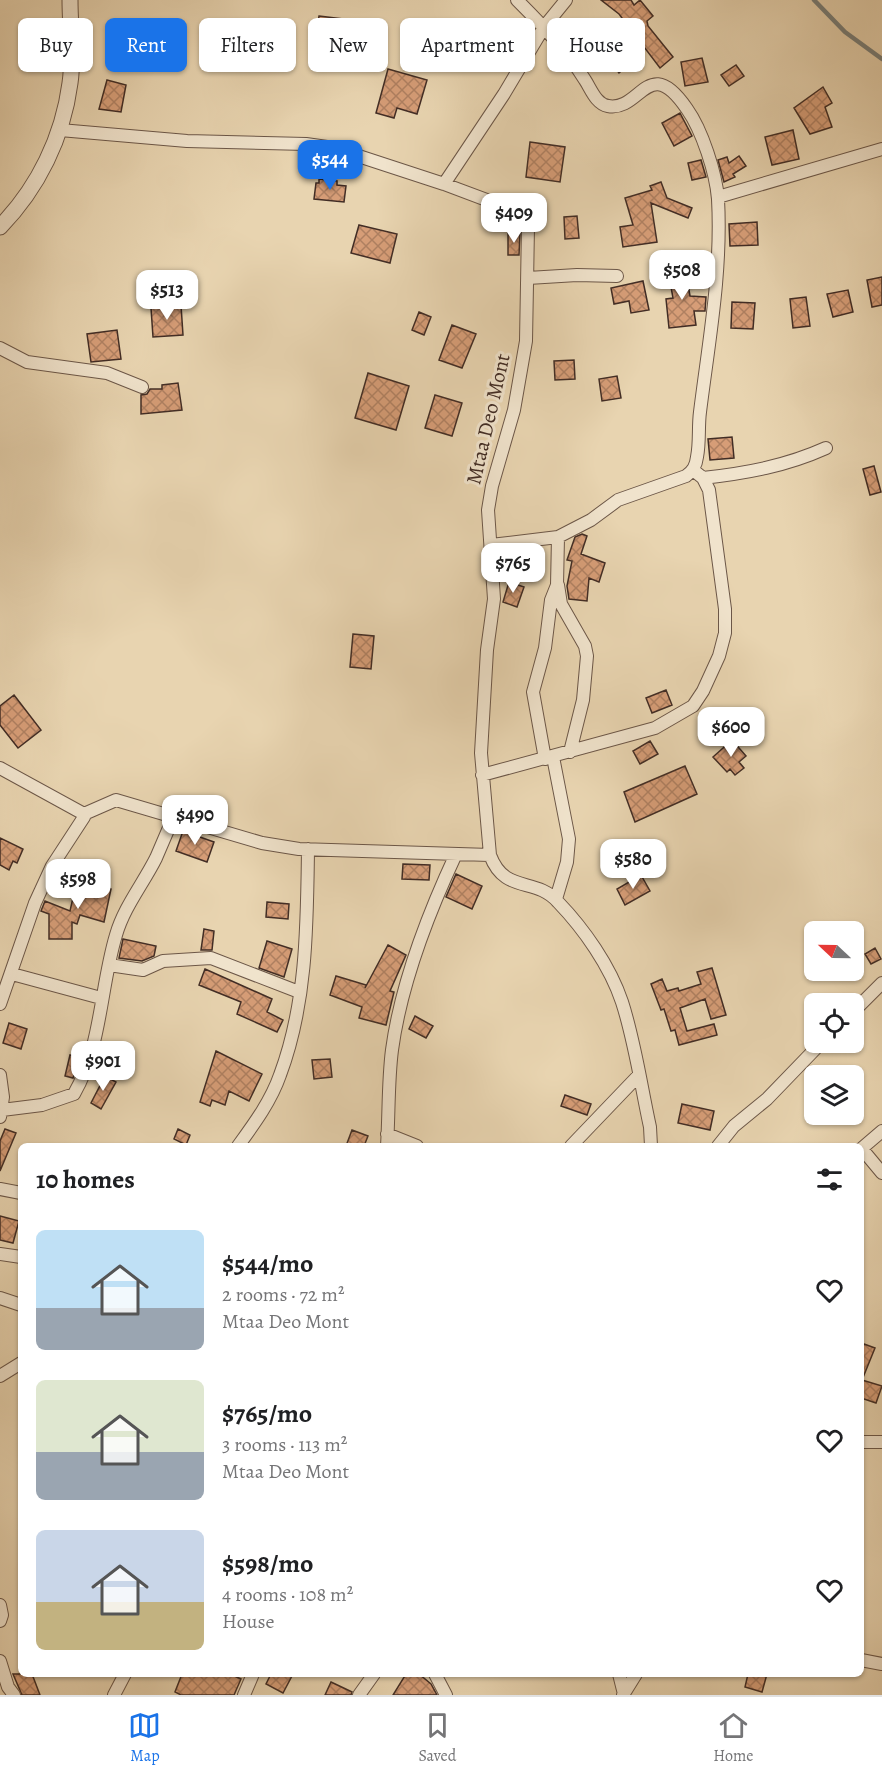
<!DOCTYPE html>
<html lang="en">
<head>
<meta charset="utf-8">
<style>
	:root { --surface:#fff; --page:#f6f6f6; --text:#202124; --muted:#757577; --line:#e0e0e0; --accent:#1a73e8 }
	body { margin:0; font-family:Alegreya,serif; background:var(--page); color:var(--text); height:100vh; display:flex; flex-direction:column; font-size:22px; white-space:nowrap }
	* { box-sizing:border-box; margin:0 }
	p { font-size:20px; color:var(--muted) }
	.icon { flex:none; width:33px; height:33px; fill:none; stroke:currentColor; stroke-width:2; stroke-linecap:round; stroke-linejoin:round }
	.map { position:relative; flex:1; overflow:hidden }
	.sheet { position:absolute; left:18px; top:1143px; width:846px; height:534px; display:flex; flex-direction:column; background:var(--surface); border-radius:9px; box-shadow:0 2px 4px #0004 }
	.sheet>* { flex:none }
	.guide { position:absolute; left:18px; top:18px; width:846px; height:54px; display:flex; gap:12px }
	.needle { width:39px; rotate:292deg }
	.buttons { position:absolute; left:804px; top:921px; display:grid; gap:12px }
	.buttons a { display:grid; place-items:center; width:60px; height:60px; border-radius:9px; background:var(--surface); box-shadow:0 2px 4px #0004; font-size:30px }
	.price { position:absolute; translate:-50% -51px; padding:0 14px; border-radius:12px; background:#fff; color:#222; font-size:20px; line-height:39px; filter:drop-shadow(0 2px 3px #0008) }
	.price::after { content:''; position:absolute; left:50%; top:36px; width:18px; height:14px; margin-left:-9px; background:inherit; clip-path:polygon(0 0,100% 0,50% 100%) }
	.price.active { background:var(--accent); color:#fff }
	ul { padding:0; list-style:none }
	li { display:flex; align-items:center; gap:18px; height:150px; padding:0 18px }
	li span { display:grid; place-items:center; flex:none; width:168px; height:120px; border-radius:9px; color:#555 }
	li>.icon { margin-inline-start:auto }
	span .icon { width:72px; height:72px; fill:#fffc; stroke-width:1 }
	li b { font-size:26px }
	h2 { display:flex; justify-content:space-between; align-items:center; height:72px; padding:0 18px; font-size:26px }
	.pill { padding:0 21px; border-radius:9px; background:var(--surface); box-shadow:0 2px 4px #0004; font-size:21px; line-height:54px }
	.pill.active { background:var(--accent); color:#fff }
	.tabs { display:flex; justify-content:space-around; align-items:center; height:84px; border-top:2px solid var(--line); background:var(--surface); font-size:16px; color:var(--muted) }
	.tabs a { display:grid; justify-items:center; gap:3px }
	.tabs .active { color:var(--accent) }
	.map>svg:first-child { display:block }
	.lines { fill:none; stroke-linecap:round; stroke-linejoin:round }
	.stream { stroke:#777f7b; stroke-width:4.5 }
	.building { fill:url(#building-cross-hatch); stroke:#422d25; stroke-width:1.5 }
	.minor-casing { stroke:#6c5748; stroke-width:14 }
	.tertiary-casing { stroke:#6c5748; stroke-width:17 }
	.minor { stroke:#f0e3cc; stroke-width:12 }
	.tertiary { stroke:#f0e3cc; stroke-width:15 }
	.labels { text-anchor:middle; stroke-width:6; stroke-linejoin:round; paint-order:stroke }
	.street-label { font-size:21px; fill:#422d25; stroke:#f0e3cc }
</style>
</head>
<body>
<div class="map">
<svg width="882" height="1695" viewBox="0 0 882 1695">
	<defs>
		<pattern id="building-cross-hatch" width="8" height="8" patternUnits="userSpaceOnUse" patternTransform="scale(1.5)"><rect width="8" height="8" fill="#d69d77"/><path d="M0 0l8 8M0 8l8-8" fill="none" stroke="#af8061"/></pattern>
	</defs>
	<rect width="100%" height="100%" fill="#e8d4b0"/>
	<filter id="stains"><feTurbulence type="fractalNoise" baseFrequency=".00333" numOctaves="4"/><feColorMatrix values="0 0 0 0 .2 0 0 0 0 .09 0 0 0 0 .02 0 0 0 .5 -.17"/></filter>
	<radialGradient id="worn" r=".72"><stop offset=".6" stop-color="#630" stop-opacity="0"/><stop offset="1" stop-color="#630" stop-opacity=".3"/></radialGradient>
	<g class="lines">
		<!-- stream -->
		<path class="stream" d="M814 0 845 32 882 59"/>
	</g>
	<!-- building -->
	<path class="building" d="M601 0H631L634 5 640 0 653 16 647 21 648 26 673 57 660 68 619 14Z
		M319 16 376 23 369 71 312 63Z
		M611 39 630 63 619 73 600 48Z
		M702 58 708 82 685 86 681 62Z
		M736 65 744 76 729 86 721 75Z
		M388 69 427 80 417 114 397 108 394 118 376 113Z
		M107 80 126 85 121 112 99 109Z
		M823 87 832 103 825 107 832 127 810 134 794 108Z
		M680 113 692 136 674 146 662 123Z
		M793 130 799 159 772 165 765 137Z
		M530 142 565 147 560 182 526 177Z
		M739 156 746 166 733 174 735 177 724 182 718 160 727 157 729 163Z
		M701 160 706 177 692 180 688 163Z
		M319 179 337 181V185L346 186 344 202 314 199 316 183H319Z
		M661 182 667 198 692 208 688 218 651 203 657 242 623 247 620 227 633 225 625 198 652 190 650 186Z
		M577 216 579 238 565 239 564 217Z
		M757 222 758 245 730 246 729 224Z
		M359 225 397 234 390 263 351 253Z
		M508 232 520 233 519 255H508Z
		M685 267 690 296 706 297 705 311H694L696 325 669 328 666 299 673 298 668 270Z
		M882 277V305L872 307 867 280Z
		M643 281 649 310 631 313 629 301 614 304 611 288Z
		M848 290 853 312 833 317 827 294Z
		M806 297 810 326 793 328 790 299Z
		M732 302 755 303 753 329 731 328Z
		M181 305 183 335 153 337 151 308Z
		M419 312 431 317 424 335 412 330Z
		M452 325 476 334 462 368 439 360Z
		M117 330 121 359 91 362 87 334Z
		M574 360 575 379 555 380 554 361Z
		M368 373 409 386 396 430 355 418Z
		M617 376 621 398 602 401 599 379Z
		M178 383 182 410 141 414V395L147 394 150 389H162V385Z
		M435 395 462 403 452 436 425 428Z
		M732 437 734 458 710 460 708 439Z
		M874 466 881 492 870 495 863 469Z
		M582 534 587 536 581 554 605 563 599 582 589 578 587 601 569 599 567 586 572 561 567 560 575 537Z
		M509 582 524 587 517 607 503 602Z
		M353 634 374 636 371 669 350 667Z
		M666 690 672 705 652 713 646 698Z
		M14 695 41 730 18 748 0 725V706Z
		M732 740 746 756 739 762 744 768 735 775 730 769 727 772 713 757Z
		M650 741 658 754 640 764 633 751Z
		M685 766 697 794 635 822 624 792Z
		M183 831 214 842 207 862 176 851Z
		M0 838 23 849 17 863 13 861 9 870 0 865Z
		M403 864 430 865 429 880 402 879Z
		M456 874 482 886 472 909 446 897Z
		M641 875 650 891 625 905 617 889Z
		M77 880 111 889 104 922 80 915 77 924 72 922V939H49V914L41 911 45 901 70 911Z
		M267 902 289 904 288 919 266 917Z
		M204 929 214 931 212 950H201Z
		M123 939 156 946 154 956 142 961 119 958Z
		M267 941 292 949 284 977 259 968Z
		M388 945 406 955 390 991 394 992 386 1025 359 1018 362 1007 330 995 336 976 366 985 365 988Z
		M875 948 881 959 871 964 865 954Z
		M712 968 726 1015 711 1019 705 999 680 1008 687 1031 714 1024 717 1035 679 1045 675 1030 671 1031 664 1009 661 1010 651 984 662 979 667 991 678 988 679 991 701 984 697 972Z
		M205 969 272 999 267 1012 283 1020 277 1032 237 1014 241 1002 199 985Z
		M415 1016 433 1026 426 1038 409 1029Z
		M9 1023 27 1029 21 1049 3 1043Z
		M216 1051 262 1074 249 1101 229 1091 225 1105 212 1100 210 1106 200 1102Z
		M70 1055 80 1057 73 1078 65 1076Z
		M330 1059 332 1077 314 1079 312 1060Z
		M105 1076 116 1082 101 1109 91 1103Z
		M565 1095 591 1104 587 1115 561 1106Z
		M682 1104 714 1111 710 1130 678 1123Z
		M5 1129 16 1133 0 1171V1141Z
		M178 1129 190 1135 186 1145 174 1139Z
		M352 1130 368 1136 364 1146H346Z
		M0 1216 19 1221 13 1243 0 1240Z
		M864 1344 875 1348 862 1380 882 1386 876 1403 861 1398V1352Z
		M13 1674H32L40 1695H22Z
		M182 1674H230L241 1679 234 1695H181L175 1692Z
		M271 1674H293L283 1693 266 1684Z
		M406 1674H419L431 1684 437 1695H393Z
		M748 1674H767L762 1692 745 1687Z
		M331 1682 352 1692 351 1695H325Z"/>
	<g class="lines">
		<defs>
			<path id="minor" d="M60 130 187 141 306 144 334 148 444 184 516 211 523 217 528 227 526 341 514 410 492 486 488 510 494 599 487 650 481 753 490 855C505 895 535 876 558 902 584 929 610 966 622 1002 635 1042 641 1086 650 1127L651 1146
				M444 184 504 94 544 27 566 0
				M718 197 882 149
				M528 278 577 275 617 276
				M0 348 27 362 107 373 142 387
				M703 478C747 473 786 466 826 448
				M491 545 558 537 591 520 618 500 686 476C693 471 696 466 697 457 700 442 698 427 700 412 709 340 722 271 718 199 716 173 702 130 687 109 648 52 641 112 608 106 596 104 591 89 585 80 567 51 541 24 517 0
				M558 585 561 604 585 646 587 656 583 700 570 752
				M553 757 569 839 567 862 556 899
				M545 759 533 692 545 648 551 600 557 585 558 537
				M0 768 84 814V817L52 866 35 903 0 1004
				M482 775 655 728 693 706 703 691 719 656 725 633V609L709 490 703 478 693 470
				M84 814 116 800 262 843 299 849 490 855
				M109 965 143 970 163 961 211 958 299 992
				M12 974 101 998
				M854 1011 882 983
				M0 1075 3 1097 0 1117
				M2 1110 42 1105 74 1094C102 1045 100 988 116 935 124 907 143 884 156 858 162 844 168 830 174 816
				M387 1134 417 1146
				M238 1146C254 1124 271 1101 280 1075 307 1003 307 925 308 849
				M387 1146C389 1114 388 1081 392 1050 401 983 428 914 456 854
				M571 1146 638 1076
				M718 1146 734 1126 767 1099 822 1042
				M861 1149 882 1131
				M862 1149 882 1173
				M0 1189 21 1193
				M0 1254 21 1257
				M0 1298 21 1305
				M0 1376 21 1363
				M861 1442H882
				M0 1605 2 1615 0 1621
				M861 1660 882 1664
				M0 1661 8 1687 14 1695
				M435 1674 446 1695
				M619 1674 624 1694
				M114 1695 125 1674
				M244 1695 253 1674
				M359 1695 374 1674
				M623 1695 636 1674"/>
			<path id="tertiary" d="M0 227C38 188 63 137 70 83 74 57 70 27 70 0"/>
		</defs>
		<!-- minor casing -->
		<use href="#minor" class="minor-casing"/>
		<!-- tertiary casing -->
		<use href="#tertiary" class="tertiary-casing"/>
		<!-- minor -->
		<use href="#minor" class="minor"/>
		<!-- tertiary -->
		<use href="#tertiary" class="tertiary"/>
	</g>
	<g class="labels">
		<!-- street labels -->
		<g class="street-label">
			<text transform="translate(488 419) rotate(-77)" y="7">Mtaa Deo Mont</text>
		</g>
	</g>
	<rect width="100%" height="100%" filter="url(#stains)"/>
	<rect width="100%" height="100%" fill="url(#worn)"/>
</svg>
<div class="buttons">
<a><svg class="needle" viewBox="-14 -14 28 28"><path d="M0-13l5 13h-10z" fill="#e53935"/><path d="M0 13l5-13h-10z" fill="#757577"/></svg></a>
<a><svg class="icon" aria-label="locate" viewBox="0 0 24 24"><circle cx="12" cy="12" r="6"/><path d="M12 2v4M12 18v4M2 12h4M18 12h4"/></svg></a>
<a><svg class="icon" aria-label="layers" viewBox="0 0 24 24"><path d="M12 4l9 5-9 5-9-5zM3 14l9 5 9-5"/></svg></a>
</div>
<b class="price active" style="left:330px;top:191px">$544</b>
<b class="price" style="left:514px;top:244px">$409</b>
<b class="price" style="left:682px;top:301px">$508</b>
<b class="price" style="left:167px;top:321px">$513</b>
<b class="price" style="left:513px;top:594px">$765</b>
<b class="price" style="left:731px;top:758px">$600</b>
<b class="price" style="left:195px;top:846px">$490</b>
<b class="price" style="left:633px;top:890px">$580</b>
<b class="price" style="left:78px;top:910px">$598</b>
<b class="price" style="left:103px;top:1092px">$901</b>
<div class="guide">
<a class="pill">Buy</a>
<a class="pill active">Rent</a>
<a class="pill">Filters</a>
<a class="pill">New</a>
<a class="pill">Apartment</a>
<a class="pill">House</a>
</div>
<section class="sheet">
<h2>10 homes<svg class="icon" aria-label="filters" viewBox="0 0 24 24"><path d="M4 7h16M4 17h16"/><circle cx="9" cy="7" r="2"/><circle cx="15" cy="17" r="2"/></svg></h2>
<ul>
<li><span style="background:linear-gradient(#bfe0f5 65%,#9aa5b1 0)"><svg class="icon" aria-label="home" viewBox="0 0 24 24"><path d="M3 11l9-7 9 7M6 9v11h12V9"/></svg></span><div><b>$544/mo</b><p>2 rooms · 72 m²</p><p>Mtaa Deo Mont</p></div><svg class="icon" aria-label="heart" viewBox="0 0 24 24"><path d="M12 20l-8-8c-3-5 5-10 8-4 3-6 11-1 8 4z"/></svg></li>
<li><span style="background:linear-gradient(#dfe7d0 60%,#9aa5b1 0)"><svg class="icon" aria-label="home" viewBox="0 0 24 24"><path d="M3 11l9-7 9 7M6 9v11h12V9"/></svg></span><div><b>$765/mo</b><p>3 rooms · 113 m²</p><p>Mtaa Deo Mont</p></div><svg class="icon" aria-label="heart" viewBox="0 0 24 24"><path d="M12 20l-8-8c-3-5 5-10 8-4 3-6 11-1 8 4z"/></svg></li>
<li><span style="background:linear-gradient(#c9d6e8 60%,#c2b280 0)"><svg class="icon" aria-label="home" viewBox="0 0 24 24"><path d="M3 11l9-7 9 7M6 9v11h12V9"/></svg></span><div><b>$598/mo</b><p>4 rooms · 108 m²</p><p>House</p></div><svg class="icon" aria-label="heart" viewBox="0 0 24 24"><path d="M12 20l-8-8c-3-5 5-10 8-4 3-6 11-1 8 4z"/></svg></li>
</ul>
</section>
</div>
<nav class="tabs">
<a class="active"><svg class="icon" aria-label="map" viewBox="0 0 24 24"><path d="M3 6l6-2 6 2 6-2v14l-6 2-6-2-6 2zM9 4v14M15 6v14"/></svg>Map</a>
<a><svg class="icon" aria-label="saved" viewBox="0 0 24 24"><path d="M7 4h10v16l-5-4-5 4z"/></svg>Saved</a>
<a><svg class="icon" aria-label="home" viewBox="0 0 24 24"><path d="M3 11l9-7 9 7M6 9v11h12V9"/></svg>Home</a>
</nav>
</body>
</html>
